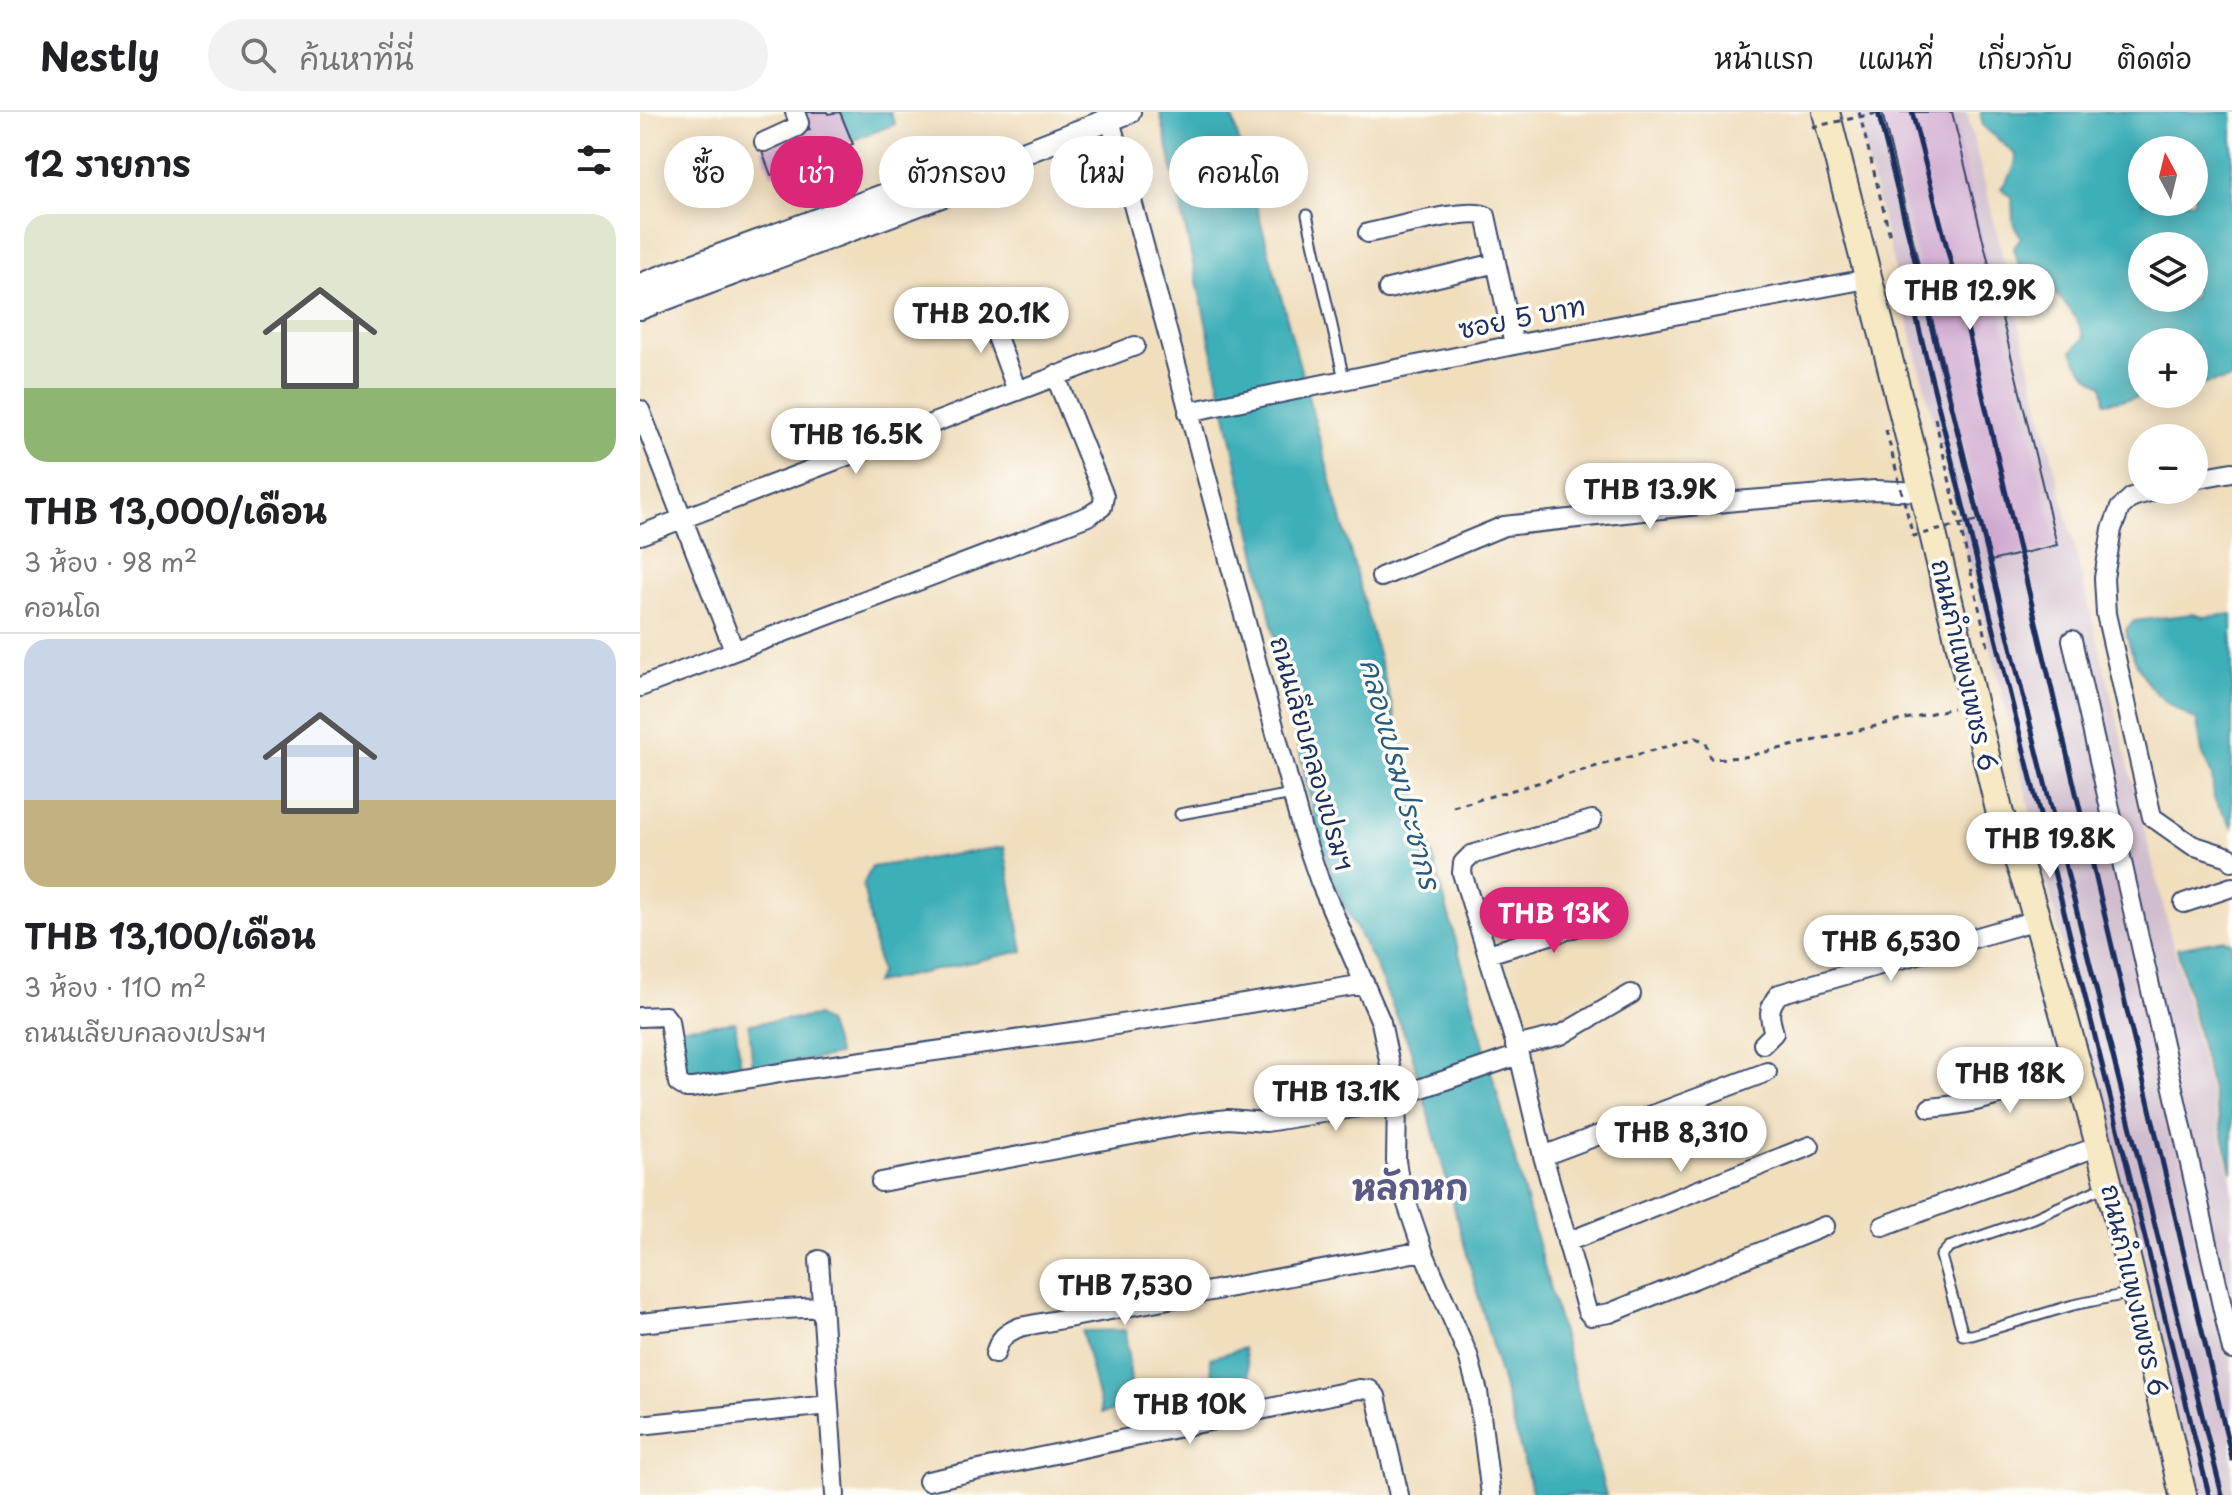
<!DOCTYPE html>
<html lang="th">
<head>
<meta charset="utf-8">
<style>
	:root { --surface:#fff; --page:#f2f2f2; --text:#202124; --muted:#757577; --line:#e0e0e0; --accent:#db2777 }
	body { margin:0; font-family:"Playpen Sans","Playpen Sans Thai",sans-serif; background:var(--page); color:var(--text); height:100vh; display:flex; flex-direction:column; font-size:30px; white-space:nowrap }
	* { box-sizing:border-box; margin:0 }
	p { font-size:26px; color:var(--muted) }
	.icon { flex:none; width:44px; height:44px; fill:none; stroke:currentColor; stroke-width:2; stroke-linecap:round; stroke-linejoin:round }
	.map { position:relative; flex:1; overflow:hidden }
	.drawer { display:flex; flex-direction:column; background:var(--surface); width:640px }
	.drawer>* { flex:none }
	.banner { position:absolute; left:24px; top:24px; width:760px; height:72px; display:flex; gap:16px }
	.needle { width:52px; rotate:353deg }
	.fabs { position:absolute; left:1488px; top:24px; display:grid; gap:16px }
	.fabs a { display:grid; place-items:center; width:80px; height:80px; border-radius:50%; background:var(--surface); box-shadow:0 4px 20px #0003; font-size:40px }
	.price { position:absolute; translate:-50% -68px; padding:0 18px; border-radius:28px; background:#fff; color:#222; font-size:26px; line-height:52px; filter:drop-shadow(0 2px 4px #0008) }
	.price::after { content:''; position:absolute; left:50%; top:48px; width:24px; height:18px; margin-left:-12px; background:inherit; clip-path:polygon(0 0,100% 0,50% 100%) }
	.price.active { background:var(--accent); color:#fff }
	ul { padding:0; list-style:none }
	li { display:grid; align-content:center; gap:16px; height:424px; padding:0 24px }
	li+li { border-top:2px solid var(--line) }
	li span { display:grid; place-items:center; height:248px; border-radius:24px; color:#555 }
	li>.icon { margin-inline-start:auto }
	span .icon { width:144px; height:144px; fill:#fffc; stroke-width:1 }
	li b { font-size:34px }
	h2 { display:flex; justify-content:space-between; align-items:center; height:96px; padding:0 24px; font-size:34px }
	.tag { padding:0 28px; border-radius:36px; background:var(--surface); box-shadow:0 4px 20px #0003; font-size:28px; line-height:72px }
	.tag.active { background:var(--accent); color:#fff }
	header { display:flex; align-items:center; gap:48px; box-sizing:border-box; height:112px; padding:0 40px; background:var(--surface); border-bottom:2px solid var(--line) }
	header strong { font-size:38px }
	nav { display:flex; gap:44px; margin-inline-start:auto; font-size:28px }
	.search { width:560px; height:72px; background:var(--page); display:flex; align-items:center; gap:20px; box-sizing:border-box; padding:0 28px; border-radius:44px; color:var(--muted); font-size:30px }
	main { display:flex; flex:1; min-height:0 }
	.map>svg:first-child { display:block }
	.industrial { fill:#d0bdcd }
	.water { fill:#3eafb8; stroke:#2c6f8b; stroke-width:2; fill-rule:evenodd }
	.building { fill:#d0a9d0 }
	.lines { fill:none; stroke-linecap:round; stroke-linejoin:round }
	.service-casing { stroke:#3b496c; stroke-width:13 }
	.minor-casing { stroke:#3b496c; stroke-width:22 }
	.tertiary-casing { stroke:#3b496c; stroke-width:26 }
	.secondary-casing { stroke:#3b496c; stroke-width:30 }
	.path { stroke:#3b496c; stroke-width:3; stroke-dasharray:6 6; stroke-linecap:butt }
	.service { stroke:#fff; stroke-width:9 }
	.minor { stroke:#fff; stroke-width:18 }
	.tertiary { stroke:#fff; stroke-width:22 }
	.secondary { stroke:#f6e9c3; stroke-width:26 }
	.rail { stroke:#1b2f5e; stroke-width:5 }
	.path-bridge { stroke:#3b496c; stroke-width:3; stroke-dasharray:6 6; stroke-linecap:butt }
	.labels { text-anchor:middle; stroke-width:7; stroke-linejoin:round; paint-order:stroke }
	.street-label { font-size:26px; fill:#1b2f5e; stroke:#fdfcf7 }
	.water-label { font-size:28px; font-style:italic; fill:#275c7e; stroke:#fdfcf7 }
	.district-label { font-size:34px; font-weight:bold; fill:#5a5a86; stroke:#fdfcf7 }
</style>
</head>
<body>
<header>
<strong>Nestly</strong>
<div class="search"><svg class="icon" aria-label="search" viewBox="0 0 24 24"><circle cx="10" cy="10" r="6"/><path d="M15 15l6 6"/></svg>ค้นหาที่นี่</div>
<nav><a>หน้าแรก</a><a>แผนที่</a><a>เกี่ยวกับ</a><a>ติดต่อ</a></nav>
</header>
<main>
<section class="drawer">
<h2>12 รายการ<svg class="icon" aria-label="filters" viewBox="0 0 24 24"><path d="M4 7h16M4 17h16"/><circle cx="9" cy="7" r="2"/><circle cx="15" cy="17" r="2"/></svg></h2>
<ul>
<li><span style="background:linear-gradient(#dfe7d0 70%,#8fb573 0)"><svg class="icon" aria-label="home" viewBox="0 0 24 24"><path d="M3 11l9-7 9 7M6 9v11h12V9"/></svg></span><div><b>THB 13,000/เดือน</b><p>3 ห้อง · 98 m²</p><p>คอนโด</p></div></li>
<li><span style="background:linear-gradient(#c9d6e8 65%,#c2b280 0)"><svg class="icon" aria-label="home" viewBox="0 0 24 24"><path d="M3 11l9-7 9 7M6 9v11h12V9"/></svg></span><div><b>THB 13,100/เดือน</b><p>3 ห้อง · 110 m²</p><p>ถนนเลียบคลองเปรมฯ</p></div></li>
</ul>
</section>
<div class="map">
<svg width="1592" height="1383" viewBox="0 0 1592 1383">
	<rect width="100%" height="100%" fill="#fdfcf7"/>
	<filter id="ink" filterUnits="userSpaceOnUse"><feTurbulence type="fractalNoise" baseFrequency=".0125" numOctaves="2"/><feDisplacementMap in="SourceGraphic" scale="16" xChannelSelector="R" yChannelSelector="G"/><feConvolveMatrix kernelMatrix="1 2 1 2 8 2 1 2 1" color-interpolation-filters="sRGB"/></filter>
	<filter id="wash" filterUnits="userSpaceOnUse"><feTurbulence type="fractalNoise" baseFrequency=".006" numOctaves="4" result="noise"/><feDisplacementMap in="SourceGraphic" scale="32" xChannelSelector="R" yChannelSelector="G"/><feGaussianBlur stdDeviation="1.8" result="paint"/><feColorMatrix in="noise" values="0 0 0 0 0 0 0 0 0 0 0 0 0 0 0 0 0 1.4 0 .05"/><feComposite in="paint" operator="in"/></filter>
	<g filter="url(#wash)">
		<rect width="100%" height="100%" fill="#f0debd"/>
		<!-- industrial -->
		<path class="industrial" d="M1215 0H1327L1592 1072V1383H1554L1356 557Z"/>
		<!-- water -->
		<path class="water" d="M200 0H250L255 12 211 29Z
			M520 0H591L966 1383H893L770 935 734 851 697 779 676 714Z
			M1340 0H1592V267L1554 274V230H1502V282H1514L1465 291 1463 273C1450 268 1437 252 1432 239L1444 226C1437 196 1407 171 1380 158L1374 136 1381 125 1373 110 1372 86 1361 76C1369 65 1376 58 1376 43L1343 14ZM1502 38H1554V90H1502ZM1502 134H1554V186H1502Z
			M1553 502 1563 505 1592 502V715L1574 687 1572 664 1562 640 1557 609C1547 602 1534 597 1525 589 1505 574 1490 542 1486 518L1494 509Z
			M364 735 383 839 235 871 240 860 223 773 232 755Z
			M1583 827 1592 831V1060L1537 836Z
			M177 904 188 912 198 943 113 958 109 912Z
			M95 910 102 962 55 970 43 964 38 916Z
			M485 1218 494 1295 462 1301 442 1219Z
			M604 1236 610 1268 574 1275 570 1246Z"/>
		<g id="blocks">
			<!-- building -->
			<path class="building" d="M162 0H187L188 2 200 0 213 32 131 63 121 37 170 18Z
				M1242 0H1312L1417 433 1351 449Z"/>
		</g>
	</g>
	<g filter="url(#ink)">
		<use href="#blocks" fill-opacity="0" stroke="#3b496c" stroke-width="2"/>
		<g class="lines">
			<defs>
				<path id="service" d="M667 103 704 267
					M540 702 653 682
					M1466 1074 1394 1106 1309 1135 1301 1144 1323 1223H1332L1433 1193 1492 1181"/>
				<path id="minor" d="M468 0 662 718 680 770 741 910 757 986 756 1049 759 1068 783 1139 828 1243 838 1280 851 1383
					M124 30 157 15 159 11 155 0
					M728 121C750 117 830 94 846 104L874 233
					M748 177 856 151
					M345 192 377 279
					M0 298 94 538
					M548 300 874 233 1227 167
					M1554 367 1592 360
					M1517 378 1492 385 1480 396 1472 417 1464 466 1466 502 1512 705 1552 733 1589 745 1592 749
					M0 423 495 234
					M741 465 864 414 1096 389 1235 378 1283 380
					M1432 528 1592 1238
					M0 575 448 404 462 395 464 384 415 263
					M1544 791 1592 775
					M848 842 969 805
					M0 905 25 904 29 909 38 971 46 976H52L151 959 439 919 725 872
					M1123 932 1134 921C1129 905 1127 896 1139 882L1397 808
					M875 934 921 923 991 882
					M879 943 903 1044 947 1199 951 1204 970 1201 1185 1114
					M1290 996C1345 992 1387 974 1438 954
					M903 1044 1127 960
					M241 1070 555 1011 588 1007 626 1010 732 993 879 943 822 761 823 751 831 743 952 708
					M1243 1114 1459 1034
					M927 1130 1170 1034
					M179 1148 195 1383
					M0 1211 126 1198 182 1195
					M355 1242C359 1227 365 1221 380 1215L783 1139
					M0 1313 189 1293
					M288 1369 719 1277 730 1278 736 1284 759 1383"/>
				<path id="tertiary" d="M0 173 335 50 378 43 489 0
					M0 196 344 68 378 43"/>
				<path id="secondary" d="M1186 0 1283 380 1360 702C1389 769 1406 841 1426 911 1470 1067 1506 1225 1543 1383"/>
			</defs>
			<!-- service casing -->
			<use href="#service" class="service-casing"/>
			<!-- minor casing -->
			<use href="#minor" class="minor-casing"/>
			<!-- tertiary casing -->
			<use href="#tertiary" class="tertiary-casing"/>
			<!-- secondary casing -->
			<use href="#secondary" class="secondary-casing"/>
			<!-- path -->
			<path class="path" d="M1219 0 1250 124
				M1295 306 1348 534
				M813 695 1056 626 1066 630 1071 647 1104 645 1313 596"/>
			<!-- service -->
			<use href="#service" class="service"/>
			<!-- minor -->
			<use href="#minor" class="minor"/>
			<!-- tertiary -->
			<use href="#tertiary" class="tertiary"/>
			<!-- secondary -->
			<use href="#secondary" class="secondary"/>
			<!-- rail -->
			<path class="rail" d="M1238 0 1582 1383
				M1272 0 1322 194 1592 1347
				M1266 164 1569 1383"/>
			<!-- path-bridge -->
			<path class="path-bridge" d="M1172 15 1242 0
				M1246 318 1273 424 1341 408"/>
		</g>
	</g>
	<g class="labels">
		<!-- street labels -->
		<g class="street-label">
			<text transform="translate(882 206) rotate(-11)" y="9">ซอย 5 บาท</text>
			<text transform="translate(1324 553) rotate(77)" y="9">ถนนกำแพงเพชร 6</text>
			<text transform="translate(672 642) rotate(74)" y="9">ถนนเลียบคลองเปรมฯ</text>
			<text transform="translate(1494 1178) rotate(77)" y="9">ถนนกำแพงเพชร 6</text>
		</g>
		<!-- water labels -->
		<g class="water-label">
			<text transform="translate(760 662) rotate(75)" y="10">คลองเปรมประชากร</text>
		</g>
		<!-- district labels -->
		<g class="district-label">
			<text x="770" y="1088">หลักหก</text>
		</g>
	</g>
</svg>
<div class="fabs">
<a><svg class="needle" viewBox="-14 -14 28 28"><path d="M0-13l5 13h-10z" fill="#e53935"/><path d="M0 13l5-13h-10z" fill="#757577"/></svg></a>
<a><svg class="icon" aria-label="layers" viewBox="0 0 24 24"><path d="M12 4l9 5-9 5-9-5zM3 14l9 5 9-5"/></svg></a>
<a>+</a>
<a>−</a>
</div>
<b class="price" style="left:1330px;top:220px">THB 12.9K</b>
<b class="price" style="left:341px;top:243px">THB 20.1K</b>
<b class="price" style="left:216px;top:364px">THB 16.5K</b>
<b class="price" style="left:1010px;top:419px">THB 13.9K</b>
<b class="price" style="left:1410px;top:768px">THB 19.8K</b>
<b class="price active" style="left:914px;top:843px">THB 13K</b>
<b class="price" style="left:1251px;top:871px">THB 6,530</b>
<b class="price" style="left:1370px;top:1003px">THB 18K</b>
<b class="price" style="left:696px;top:1021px">THB 13.1K</b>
<b class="price" style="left:1041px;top:1062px">THB 8,310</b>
<b class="price" style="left:485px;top:1215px">THB 7,530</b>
<b class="price" style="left:550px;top:1334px">THB 10K</b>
<div class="banner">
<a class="tag">ซื้อ</a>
<a class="tag active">เช่า</a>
<a class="tag">ตัวกรอง</a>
<a class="tag">ใหม่</a>
<a class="tag">คอนโด</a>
</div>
</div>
</main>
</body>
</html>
